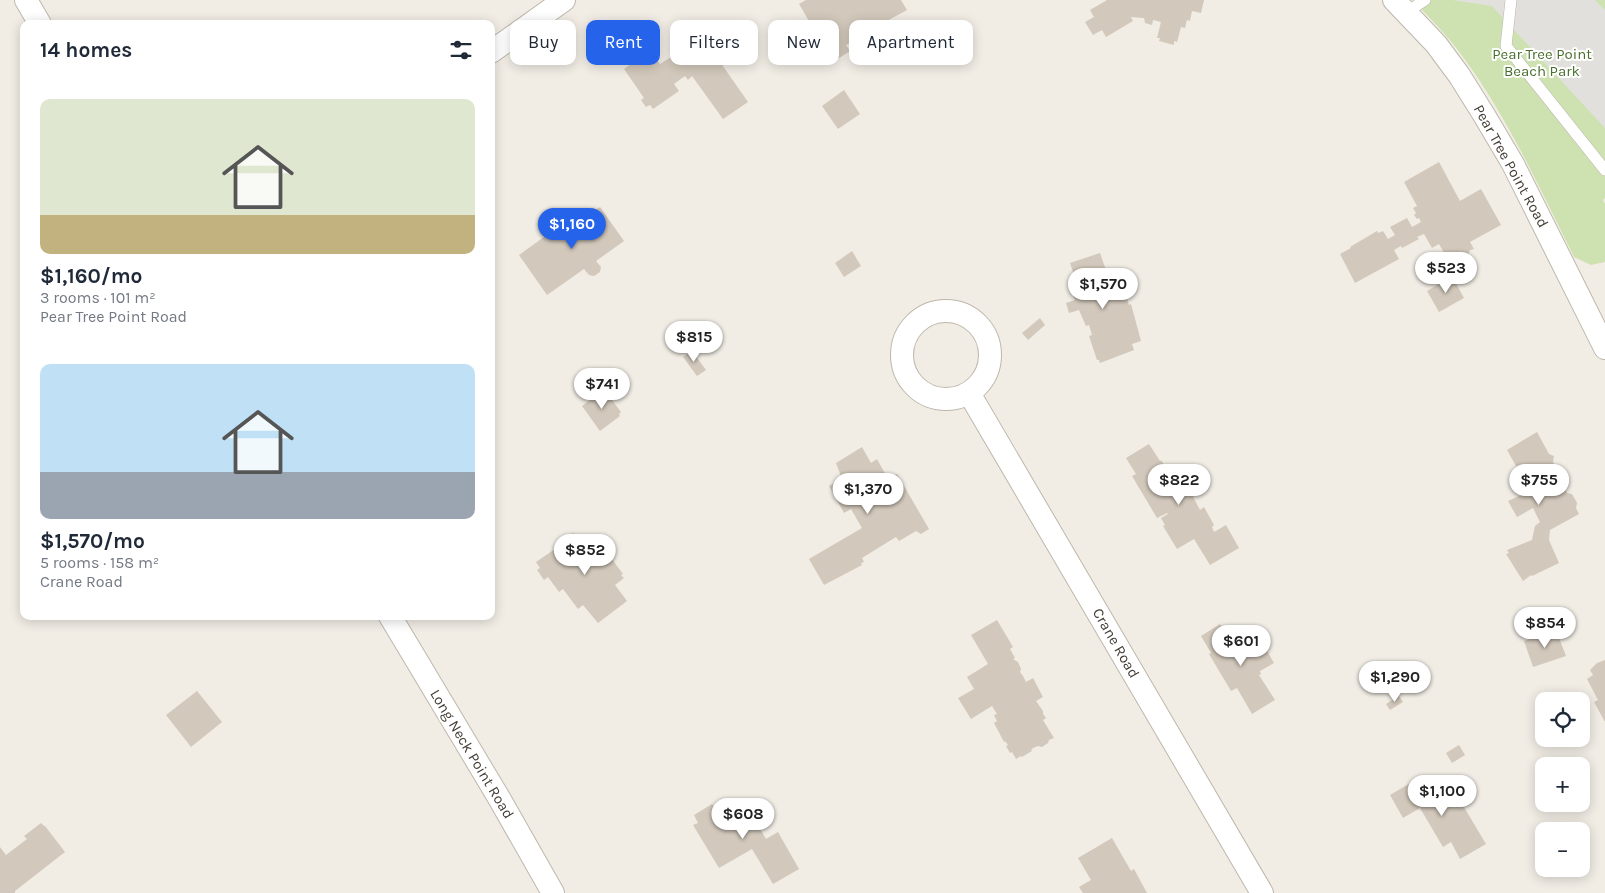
<!DOCTYPE html>
<html lang="en">
<head>
<meta charset="utf-8">
<style>
	:root { --surface:#fff; --page:#f6f6f7; --text:#1f2937; --muted:#747a83; --accent:#2563eb }
	body { margin:0; font-family:Karla,sans-serif; background:var(--page); color:var(--text); height:100vh; display:flex; flex-direction:column; font-size:19px; white-space:nowrap }
	* { box-sizing:border-box; margin:0 }
	p { font-size:16px; color:var(--muted) }
	.icon { flex:none; width:28px; height:28px; fill:none; stroke:currentColor; stroke-width:2; stroke-linecap:round; stroke-linejoin:round }
	.map { position:relative; flex:1; overflow:hidden }
	.side { position:absolute; left:20px; top:20px; width:475px; height:600px; display:flex; flex-direction:column; background:var(--surface); border-radius:10px; box-shadow:0 2px 12px #0003 }
	.side>* { flex:none }
	.hud { position:absolute; left:510px; top:20px; width:475px; height:45px; display:flex; gap:10px }
	.fabs { position:absolute; left:1535px; top:692px; display:grid; gap:10px }
	.fabs a { display:grid; place-items:center; width:55px; height:55px; border-radius:10px; background:var(--surface); box-shadow:0 2px 12px #0003; font-size:25px }
	.price { position:absolute; translate:-50% -42px; padding:0 11px; border-radius:18px; background:#fff; color:#222; font-size:16px; line-height:32px; filter:drop-shadow(0 1px 2px #0008) }
	.price::after { content:''; position:absolute; left:50%; top:30px; width:15px; height:11px; margin-left:-8px; background:inherit; clip-path:polygon(0 0,100% 0,50% 100%) }
	.price.current { background:var(--accent); color:#fff }
	ul { padding:0; list-style:none }
	li { display:grid; align-content:center; gap:10px; height:265px; padding:0 20px }
	li span { display:grid; place-items:center; height:155px; border-radius:10px; color:#555 }
	li>.icon { margin-inline-start:auto }
	span .icon { width:90px; height:90px; fill:#fffc; stroke-width:1 }
	li b { font-size:21px }
	h2 { display:flex; justify-content:space-between; align-items:center; height:60px; padding:0 20px; font-size:21px }
	.pill { padding:0 18px; border-radius:10px; background:var(--surface); box-shadow:0 2px 12px #0003; font-size:18px; line-height:45px }
	.pill.current { background:var(--accent); color:#fff }
	.map>svg:first-child { display:block }
	.green { fill:#cee2b1 }
	.parking { fill:#e2e0dd }
	.building { fill:#d2c8bb }
	.lines { fill:none; stroke-linecap:round; stroke-linejoin:round }
	.service-casing { stroke:#beb7ab; stroke-width:12 }
	.minor-casing { stroke:#beb7ab; stroke-width:24 }
	.service { stroke:#fff; stroke-width:11 }
	.minor { stroke:#fff; stroke-width:22 }
	.labels { text-anchor:middle; stroke-width:4; stroke-linejoin:round; paint-order:stroke }
	.park-label { font-size:15px; fill:#496f2e; stroke:#fff }
	.street-label { font-size:15px; fill:#433d35; stroke:#fff }
</style>
</head>
<body>
<div class="map">
<svg width="1605" height="893" viewBox="0 0 1605 893">
	<rect width="100%" height="100%" fill="#f1ede5"/>
	<!-- green -->
	<path class="green" d="M1412 0H1605V198L1603 200 1605 204V262L1591 265 1574 257C1540 189 1508 118 1463 57 1448 36 1430 18 1412 0Z"/>
	<!-- parking -->
	<path class="parking" d="M1452 0H1595L1605 10V128L1492 6Z"/>
	<!-- building -->
	<path class="building" d="M806 0H901L907 10 885 22 890 30 878 37 873 30 846 45 850 51 833 62 799 4Z
		M1107 0H1204L1201 13 1192 11 1190 21 1187 20 1185 28 1181 27 1177 42 1174 41V45L1159 41 1160 38H1157L1161 22 1153 20 1152 25 1145 23 1144 18 1131 17 1133 21 1106 37 1102 30 1093 35 1085 22 1094 17 1090 10Z
		M704 31 722 55 718 59 748 102 723 119 692 76 688 80 685 76 674 84 679 91 653 109 650 105 646 107 641 100 644 98 624 69 650 50 660 64 671 57 670 55Z
		M844 90 860 114 838 129 822 106Z
		M1439 162 1460 201 1481 189 1501 225 1470 242 1474 249 1470 250 1468 256 1462 259 1457 258 1454 260 1450 253 1446 256 1439 244 1432 248 1424 234 1417 237 1419 239 1402 248 1401 246 1394 250 1399 259 1355 283 1340 254 1351 248 1350 247 1377 231 1378 233 1383 231 1388 239 1395 235 1390 227 1407 218 1412 227 1421 222 1419 218 1417 219 1414 215 1416 213 1413 208 1417 206 1404 182Z
		M600 207 624 241 596 261 601 267 600 272 594 276 589 275 584 269 547 295 519 255 573 216 577 222Z
		M852 251 861 266 844 277 835 263Z
		M1100 253 1115 296 1125 292 1129 305 1131 304 1141 341 1132 344 1134 350 1100 363 1099 360H1097L1089 336 1092 335 1089 325 1086 326 1079 310 1069 313 1066 303 1075 300 1073 295 1076 294 1072 282 1076 281 1070 263Z
		M1452 276 1464 298 1439 312 1427 291Z
		M1040 318 1045 325 1028 340 1022 333Z
		M692 351 706 370 697 376 683 357Z
		M602 391 604 394 606 392 621 412 619 414 620 416 600 431 582 406Z
		M1537 432 1549 454 1554 456 1553 462 1561 475 1558 476 1567 493 1572 494 1577 503 1576 508 1579 514 1550 530 1549 540 1559 563 1532 576 1531 575 1523 581 1506 554 1509 553 1507 550 1532 540 1535 526 1540 522 1533 508 1517 517 1508 501 1530 491 1507 450Z
		M1149 444 1160 461 1161 460 1170 474 1182 467 1192 484 1188 487 1200 510 1204 507 1214 525 1212 527 1214 532 1226 525 1239 548 1210 565 1194 539 1177 549 1163 526 1165 525 1161 518 1168 514 1167 513 1157 518 1132 476 1136 474 1126 458Z
		M862 447 871 463 877 459 887 477 897 474 929 529 921 534 916 531 899 541 896 537 862 558 864 562 861 563 862 565 824 585 809 559 862 528 851 509 844 513 829 486 842 479 836 463Z
		M573 533 578 539 582 537 588 545 586 547 589 550 599 542 623 574 621 575 624 578 615 585 627 601 598 623 583 605 578 609 563 589 559 592 548 577 544 580 537 570 540 568 536 562 555 549 554 548 564 540 565 541Z
		M997 620 1013 647 1010 649 1015 658 1013 659 1018 662 1021 669 1020 672 1023 676 1026 682 1033 678 1043 697 1036 701 1043 711V714L1046 718 1043 720 1054 738 1049 740 1048 743 1042 747 1038 746 1033 748 1031 750 1032 751 1022 757 1021 756 1016 759 1012 752 1010 753 1006 746 1008 745 1005 741 1004 742 994 723 997 721 994 715 997 714 992 706 971 719 958 698 974 689 967 677 988 664 971 635Z
		M1220 624 1230 641 1239 636 1246 648 1260 639 1274 663 1260 671 1261 674 1259 675 1275 700 1252 714 1237 688 1231 691 1209 654 1211 653 1201 636Z
		M1556 630 1566 656 1533 667 1524 641Z
		M1605 660V722L1594 702 1598 700 1587 679 1593 675 1590 670 1597 663Z
		M197 691 222 722 191 747 166 715Z
		M1399 696 1403 702 1390 710 1386 704Z
		M1459 745 1465 755 1452 763 1446 753Z
		M1412 782 1418 792 1422 790 1424 792 1435 786 1440 795 1452 787 1486 844 1460 859 1451 842 1443 847 1420 808 1403 818 1390 795Z
		M742 798 766 839 778 832 799 869 773 884 752 849 719 868 693 825 698 823 694 815 712 804 717 811Z
		M41 823 44 826H45L65 852 15 891V893H0V847L6 855 27 839 24 836Z
		M1112 838 1131 871 1134 869 1147 893H1083L1079 887 1091 880 1078 858Z"/>
	<g class="lines">
		<defs>
			<path id="service" d="M1511 0 1506 46 1605 170
				M1407 12 1425 0"/>
			<path id="minor" d="M26 0 40 24
				M1394 0 1436 44 1459 75 1484 115 1513 164 1605 348
				M491 52 564 0
				M902 355a44 44 0 1 1 88 0a44 44 0 1 1-88 0Z
				M969 393 1262 893
				M390 616 499 798 553 893"/>
		</defs>
		<!-- service casing -->
		<use href="#service" class="service-casing"/>
		<!-- minor casing -->
		<use href="#minor" class="minor-casing"/>
		<!-- service -->
		<use href="#service" class="service"/>
		<!-- minor -->
		<use href="#minor" class="minor"/>
	</g>
	<g class="labels">
		<!-- park labels -->
		<g class="park-label">
			<text x="1542" y="59">Pear Tree Point<tspan x="1542" dy="17">Beach Park</tspan></text>
		</g>
		<!-- street labels -->
		<g class="street-label">
			<text transform="translate(1511 166) rotate(61)" y="5">Pear Tree Point Road</text>
			<text transform="translate(1116 643) rotate(60)" y="5">Crane Road</text>
			<text transform="translate(472 754) rotate(59)" y="5">Long Neck Point Road</text>
		</g>
	</g>
</svg>
<div class="fabs">
<a><svg class="icon" aria-label="locate" viewBox="0 0 24 24"><circle cx="12" cy="12" r="6"/><path d="M12 2v4M12 18v4M2 12h4M18 12h4"/></svg></a>
<a>+</a>
<a>−</a>
</div>
<b class="price current" style="left:572px;top:250px">$1,160</b>
<b class="price" style="left:1446px;top:294px">$523</b>
<b class="price" style="left:1103px;top:310px">$1,570</b>
<b class="price" style="left:694px;top:363px">$815</b>
<b class="price" style="left:602px;top:410px">$741</b>
<b class="price" style="left:1179px;top:506px">$822</b>
<b class="price" style="left:1539px;top:506px">$755</b>
<b class="price" style="left:868px;top:515px">$1,370</b>
<b class="price" style="left:585px;top:576px">$852</b>
<b class="price" style="left:1545px;top:649px">$854</b>
<b class="price" style="left:1241px;top:667px">$601</b>
<b class="price" style="left:1395px;top:703px">$1,290</b>
<b class="price" style="left:1442px;top:817px">$1,100</b>
<b class="price" style="left:743px;top:840px">$608</b>
<div class="hud">
<a class="pill">Buy</a>
<a class="pill current">Rent</a>
<a class="pill">Filters</a>
<a class="pill">New</a>
<a class="pill">Apartment</a>
</div>
<section class="side">
<h2>14 homes<svg class="icon" aria-label="filters" viewBox="0 0 24 24"><path d="M4 7h16M4 17h16"/><circle cx="9" cy="7" r="2"/><circle cx="15" cy="17" r="2"/></svg></h2>
<ul>
<li><span style="background:linear-gradient(#dfe7d0 75%,#c2b280 0)"><svg class="icon" aria-label="home" viewBox="0 0 24 24"><path d="M3 11l9-7 9 7M6 9v11h12V9"/></svg></span><div><b>$1,160/mo</b><p>3 rooms · 101 m²</p><p>Pear Tree Point Road</p></div></li>
<li><span style="background:linear-gradient(#bfe0f5 70%,#9aa5b1 0)"><svg class="icon" aria-label="home" viewBox="0 0 24 24"><path d="M3 11l9-7 9 7M6 9v11h12V9"/></svg></span><div><b>$1,570/mo</b><p>5 rooms · 158 m²</p><p>Crane Road</p></div></li>
</ul>
</section>
</div>
</body>
</html>
